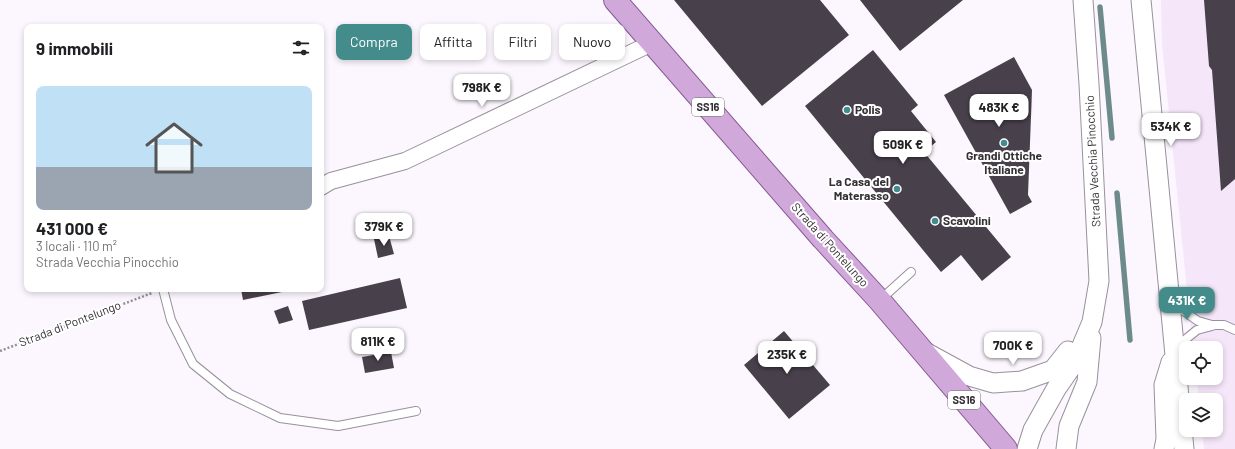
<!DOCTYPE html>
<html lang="it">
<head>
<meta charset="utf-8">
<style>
	:root { --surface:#fff; --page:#f6f6f6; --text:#202124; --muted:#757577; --line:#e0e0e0; --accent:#448c8b }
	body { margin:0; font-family:Barlow,sans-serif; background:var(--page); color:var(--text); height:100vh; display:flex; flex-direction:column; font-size:15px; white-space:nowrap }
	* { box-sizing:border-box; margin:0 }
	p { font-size:13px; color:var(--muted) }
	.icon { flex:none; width:22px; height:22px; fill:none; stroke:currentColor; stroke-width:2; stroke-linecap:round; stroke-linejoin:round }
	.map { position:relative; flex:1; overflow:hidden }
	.side { position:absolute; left:24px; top:24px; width:300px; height:268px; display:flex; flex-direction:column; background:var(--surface); border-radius:8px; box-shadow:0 2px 6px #0003 }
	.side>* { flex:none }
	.top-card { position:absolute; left:336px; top:24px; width:380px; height:36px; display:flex; gap:8px }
	.fabs { position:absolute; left:1179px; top:341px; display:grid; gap:8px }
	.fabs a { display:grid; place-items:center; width:44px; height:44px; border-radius:8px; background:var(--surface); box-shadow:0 2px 6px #0003; font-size:20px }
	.price { position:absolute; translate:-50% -34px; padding:0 9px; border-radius:8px; background:#fff; color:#222; font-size:13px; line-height:26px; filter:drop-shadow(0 1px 2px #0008) }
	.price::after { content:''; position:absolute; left:50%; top:24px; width:12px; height:9px; margin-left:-6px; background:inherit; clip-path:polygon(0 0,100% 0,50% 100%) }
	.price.current { background:var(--accent); color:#fff }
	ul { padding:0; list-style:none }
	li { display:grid; align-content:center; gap:8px; height:212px; padding:0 12px }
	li+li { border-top:1px solid var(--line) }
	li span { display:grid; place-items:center; height:124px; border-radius:8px; color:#555 }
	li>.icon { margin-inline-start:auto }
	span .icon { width:72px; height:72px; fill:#fffc; stroke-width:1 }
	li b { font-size:17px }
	h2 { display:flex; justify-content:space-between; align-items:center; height:48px; padding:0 12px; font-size:17px }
	.pill { padding:0 14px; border-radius:8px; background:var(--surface); box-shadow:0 2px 6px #0003; font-size:14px; line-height:36px }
	.pill.current { background:var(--accent); color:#fff }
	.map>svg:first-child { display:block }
	.built { fill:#f5e6f9 }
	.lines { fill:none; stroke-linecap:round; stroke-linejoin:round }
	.stream { stroke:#6e8b8c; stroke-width:5.5 }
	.building { fill:#48404b }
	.service-casing { stroke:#99909c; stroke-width:10 }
	.minor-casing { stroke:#99909c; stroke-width:18 }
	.tertiary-casing { stroke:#99909c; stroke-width:21 }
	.primary-casing { stroke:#855991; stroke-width:24 }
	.path { stroke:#959096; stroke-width:2.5; stroke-dasharray:2 2; stroke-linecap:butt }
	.service { stroke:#fff; stroke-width:8 }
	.minor { stroke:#fff; stroke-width:16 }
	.tertiary { stroke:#fff; stroke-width:19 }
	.primary { stroke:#d0a9da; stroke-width:22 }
	.poi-dot { fill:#448c8b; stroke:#fff; stroke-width:1.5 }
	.labels { text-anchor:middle; stroke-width:4; stroke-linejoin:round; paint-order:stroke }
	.shield { fill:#fff; stroke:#716e72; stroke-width:1 }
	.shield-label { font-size:11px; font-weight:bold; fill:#343035 }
	.poi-label { font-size:12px; font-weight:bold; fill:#343035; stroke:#fff; text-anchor:start }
	.street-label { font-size:12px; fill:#343035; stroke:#fff }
</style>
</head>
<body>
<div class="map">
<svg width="1235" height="449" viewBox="0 0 1235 449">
	<rect width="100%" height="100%" fill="#fcf6fe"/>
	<!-- built -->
	<path class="built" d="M1161 0H1235V449H1204L1202 430H1216V400H1199L1197 378H1216V348H1193L1162 44Z"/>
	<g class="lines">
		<!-- stream -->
		<path class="stream" d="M1100 7 1112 138
			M1117 193 1130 340"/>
	</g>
	<!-- building -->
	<path class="building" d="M674 0H820L849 35 762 106Z
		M860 0H963L900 51Z
		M1204 0H1235V179L1221 191 1212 70 1209 66Z
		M873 50 918 105 911 111 936 142 924 152 1011 257 982 281 961 255 941 272 805 106Z
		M1014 57 1032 90 1028 195 1032 202 1010 214 944 95Z
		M389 236 394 254 378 258 374 239Z
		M400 278 407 308 309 330 302 301Z
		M241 289H282V292L243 300Z
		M288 306 293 320 279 324 274 311Z
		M784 331 830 385 789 419 744 365Z
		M391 352 394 368 365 373 362 357Z"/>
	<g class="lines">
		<defs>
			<path id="service" d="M163 289 171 320 193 364 230 394 280 418 338 426 416 411
				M880 300 911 272
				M1173 301 1182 310 1198 321 1212 325H1224L1235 330
				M1176 347 1197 330 1212 326"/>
			<path id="minor" d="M321 187 331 181 405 161 652 43"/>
			<path id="tertiary" d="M1141 0 1184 449
				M927 353 969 376 993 383 1022 381 1053 370 1068 351
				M1027 449 1033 430 1056 389 1076 360 1092 322 1099 281 1089 84 1083 0
				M1066 449 1069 426 1087 382 1091 338
				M1164 449 1166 439 1164 385 1171 362"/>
			<path id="primary" d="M615 0 823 239 880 301 1006 449"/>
		</defs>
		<!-- service casing -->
		<use href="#service" class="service-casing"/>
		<!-- minor casing -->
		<use href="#minor" class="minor-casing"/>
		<!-- tertiary casing -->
		<use href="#tertiary" class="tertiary-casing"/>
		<!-- primary casing -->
		<use href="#primary" class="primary-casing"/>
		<!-- path -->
		<path class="path" d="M0 351 152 293"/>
		<!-- service -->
		<use href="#service" class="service"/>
		<!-- minor -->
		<use href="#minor" class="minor"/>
		<!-- tertiary -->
		<use href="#tertiary" class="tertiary"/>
		<!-- primary -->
		<use href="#primary" class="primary"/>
	</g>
	<!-- markers -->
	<g class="poi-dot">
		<circle cx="847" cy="110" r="4"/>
		<circle cx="1004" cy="143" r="4"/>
		<circle cx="897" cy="189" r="4"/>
		<circle cx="935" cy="221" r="4"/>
	</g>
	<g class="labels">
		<!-- shield labels -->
		<g class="shield">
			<rect x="692" y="98" width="32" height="18" rx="3"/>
			<rect x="948" y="391" width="32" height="18" rx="3"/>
		</g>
		<g class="shield-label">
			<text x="708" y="111">SS16</text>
			<text x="964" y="404">SS16</text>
		</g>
		<!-- poi labels -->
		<g class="poi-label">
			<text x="855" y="114">Polis</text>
			<text x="1004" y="160" text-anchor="middle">Grandi Ottiche<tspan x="1004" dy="14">Italiane</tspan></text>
			<text x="889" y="186" text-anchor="end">La Casa del<tspan x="889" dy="14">Materasso</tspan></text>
			<text x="943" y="225">Scavolini</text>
		</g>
		<!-- street labels -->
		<g class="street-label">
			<text transform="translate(1093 161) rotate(-93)" y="4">Strada Vecchia Pinocchio</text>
			<text transform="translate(830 245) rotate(48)" y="4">Strada di Pontelungo</text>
			<text transform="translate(70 324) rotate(-21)" y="4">Strada di Pontelungo</text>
		</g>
	</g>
</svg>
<div class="fabs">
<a><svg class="icon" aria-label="locate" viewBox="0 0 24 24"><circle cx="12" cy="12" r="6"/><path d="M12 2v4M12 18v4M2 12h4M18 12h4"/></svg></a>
<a><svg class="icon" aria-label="layers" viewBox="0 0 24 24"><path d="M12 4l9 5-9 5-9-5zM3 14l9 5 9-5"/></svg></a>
</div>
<b class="price" style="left:482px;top:108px">798K €</b>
<b class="price" style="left:999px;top:128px">483K €</b>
<b class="price" style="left:1171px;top:147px">534K €</b>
<b class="price" style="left:903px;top:165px">509K €</b>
<b class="price" style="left:384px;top:247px">379K €</b>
<b class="price current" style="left:1187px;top:321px">431K €</b>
<b class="price" style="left:378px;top:362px">811K €</b>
<b class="price" style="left:1013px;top:366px">700K €</b>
<b class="price" style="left:787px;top:375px">235K €</b>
<div class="top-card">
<a class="pill current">Compra</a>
<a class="pill">Affitta</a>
<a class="pill">Filtri</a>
<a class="pill">Nuovo</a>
</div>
<section class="side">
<h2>9 immobili<svg class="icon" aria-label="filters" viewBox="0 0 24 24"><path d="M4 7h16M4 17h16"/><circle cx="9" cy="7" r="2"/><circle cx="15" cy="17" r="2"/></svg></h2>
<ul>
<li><span style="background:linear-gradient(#bfe0f5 65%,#9aa5b1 0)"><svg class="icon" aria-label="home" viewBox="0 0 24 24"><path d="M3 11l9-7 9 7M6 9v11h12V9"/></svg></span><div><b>431 000 €</b><p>3 locali · 110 m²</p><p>Strada Vecchia Pinocchio</p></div></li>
</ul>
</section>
</div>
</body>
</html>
